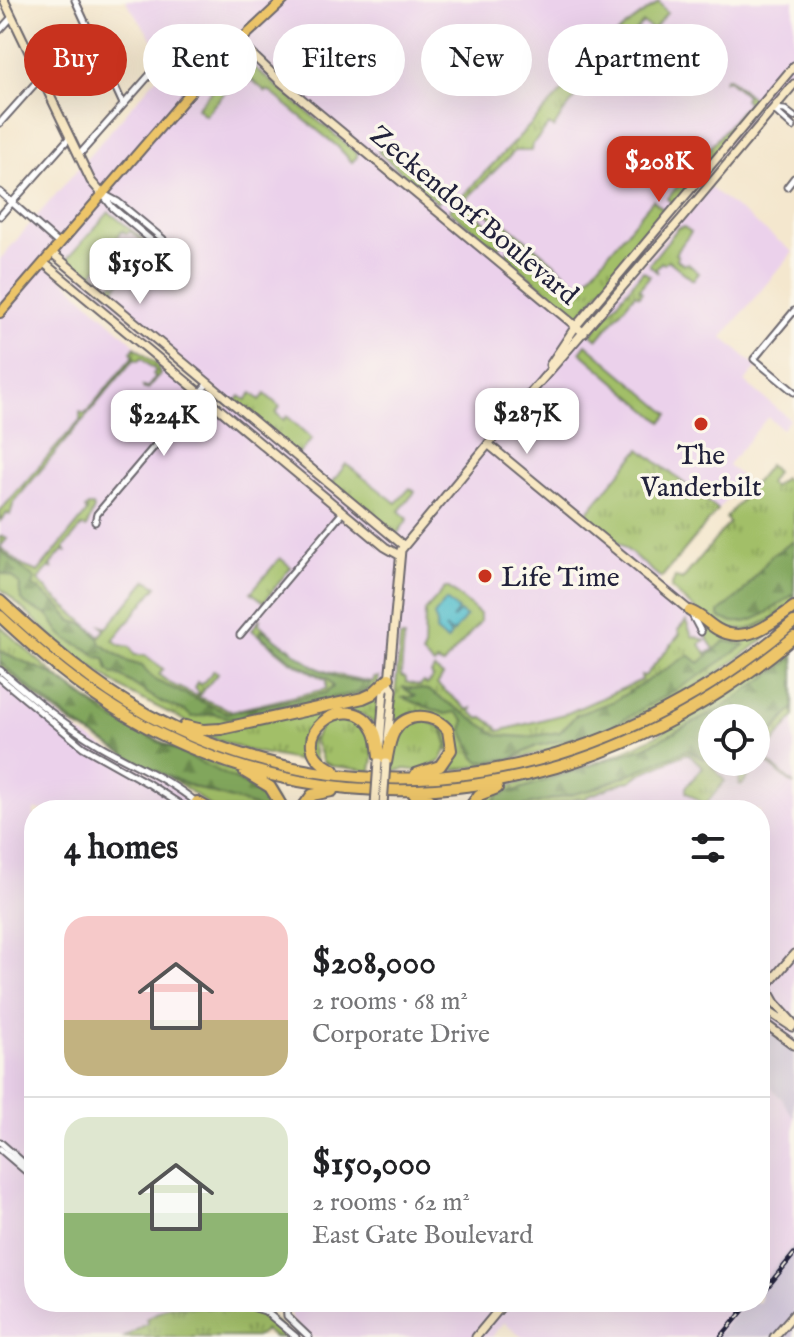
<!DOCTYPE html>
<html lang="en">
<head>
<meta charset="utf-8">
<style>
	:root { --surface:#fff; --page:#f2f2f2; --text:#202124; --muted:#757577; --line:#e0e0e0; --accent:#c8321e }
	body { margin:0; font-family:"IM FELL English",serif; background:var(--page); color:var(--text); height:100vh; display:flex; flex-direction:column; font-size:30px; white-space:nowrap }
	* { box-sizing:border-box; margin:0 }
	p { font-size:26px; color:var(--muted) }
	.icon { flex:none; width:44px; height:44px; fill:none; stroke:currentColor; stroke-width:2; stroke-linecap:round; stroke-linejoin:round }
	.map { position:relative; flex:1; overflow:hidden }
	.drawer { position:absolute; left:24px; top:800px; width:746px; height:512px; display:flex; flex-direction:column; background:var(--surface); border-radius:32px; box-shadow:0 8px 32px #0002 }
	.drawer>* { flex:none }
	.hud { position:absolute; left:24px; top:24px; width:746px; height:72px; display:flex; gap:16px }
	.fabs { position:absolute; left:698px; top:704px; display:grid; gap:16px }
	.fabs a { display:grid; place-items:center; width:72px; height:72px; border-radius:50%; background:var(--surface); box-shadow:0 8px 32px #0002; font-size:40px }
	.price { position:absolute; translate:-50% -68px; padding:0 18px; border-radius:16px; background:#fff; color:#222; font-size:26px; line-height:52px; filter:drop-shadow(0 2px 4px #0008) }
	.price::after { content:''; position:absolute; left:50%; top:48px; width:24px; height:18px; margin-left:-12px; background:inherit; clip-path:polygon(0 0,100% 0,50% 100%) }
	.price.current { background:var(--accent); color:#fff }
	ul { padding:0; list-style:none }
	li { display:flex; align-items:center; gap:24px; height:200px; padding:0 40px }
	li+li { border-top:2px solid var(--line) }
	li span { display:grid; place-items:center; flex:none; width:224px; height:160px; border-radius:24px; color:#555 }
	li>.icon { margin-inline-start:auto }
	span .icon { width:96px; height:96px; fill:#fffc; stroke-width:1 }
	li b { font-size:34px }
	h2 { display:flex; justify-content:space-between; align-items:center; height:96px; padding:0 40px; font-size:34px }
	.tag { padding:0 28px; border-radius:36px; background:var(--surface); box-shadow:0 8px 32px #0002; font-size:28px; line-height:72px }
	.tag.current { background:var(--accent); color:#fff }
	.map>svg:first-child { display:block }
	.built { fill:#ebd1eb; fill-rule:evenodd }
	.industrial { fill:#cbbfd5 }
	.grass { fill:url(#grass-tufts); stroke:#627051; stroke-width:2 }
	.forest { fill:url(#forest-firs); stroke:#52644c; stroke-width:2 }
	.pitch { fill:#a2bf67; stroke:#627051; stroke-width:2 }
	.water { fill:#50bcca; stroke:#396f82; stroke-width:2 }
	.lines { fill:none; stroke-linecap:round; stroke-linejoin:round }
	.street-casing { stroke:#6c676e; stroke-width:9 }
	.secondary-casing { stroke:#6c676e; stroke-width:11 }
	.primary-casing { stroke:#6c676e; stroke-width:12 }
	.highway-casing { stroke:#6c676e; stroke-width:14 }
	.street { stroke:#fff; stroke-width:5 }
	.secondary { stroke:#f8e8c3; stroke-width:7 }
	.primary { stroke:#edc569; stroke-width:8 }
	.highway { stroke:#edc569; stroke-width:10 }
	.rail-casing { stroke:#22223b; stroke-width:5 }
	.rail { stroke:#fbf7ec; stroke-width:2; stroke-dasharray:6; stroke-linecap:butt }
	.secondary-bridge-casing { stroke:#6c676e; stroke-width:11; stroke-linecap:butt }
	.secondary-bridge { stroke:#f8e8c3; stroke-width:7 }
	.poi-dot { fill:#c8321e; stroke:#fbf7ec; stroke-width:3 }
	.labels { text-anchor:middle; stroke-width:7; stroke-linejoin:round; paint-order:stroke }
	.street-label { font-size:28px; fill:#22223b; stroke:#fbf7ec }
	.poi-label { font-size:28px; fill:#22223b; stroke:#fbf7ec }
</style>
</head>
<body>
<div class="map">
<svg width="794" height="1337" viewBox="0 0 794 1337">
	<defs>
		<pattern id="grass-tufts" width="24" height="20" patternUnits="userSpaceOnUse" patternTransform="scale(2)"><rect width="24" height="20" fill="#a2bf67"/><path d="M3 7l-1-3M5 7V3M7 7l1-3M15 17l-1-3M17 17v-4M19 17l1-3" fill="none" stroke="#849b56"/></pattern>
		<pattern id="forest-firs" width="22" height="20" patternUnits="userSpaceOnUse" patternTransform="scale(2)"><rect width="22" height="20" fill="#81a65c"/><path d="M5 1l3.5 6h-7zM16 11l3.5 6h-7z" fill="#69874d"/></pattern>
	</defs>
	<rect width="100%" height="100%" fill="#fbf7ec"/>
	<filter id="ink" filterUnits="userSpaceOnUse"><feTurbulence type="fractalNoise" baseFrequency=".0125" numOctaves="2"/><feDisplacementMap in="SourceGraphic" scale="16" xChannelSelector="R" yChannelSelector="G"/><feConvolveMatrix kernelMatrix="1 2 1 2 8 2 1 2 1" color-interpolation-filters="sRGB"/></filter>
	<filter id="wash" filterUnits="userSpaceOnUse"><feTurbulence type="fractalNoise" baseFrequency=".006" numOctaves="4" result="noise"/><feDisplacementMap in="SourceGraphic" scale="32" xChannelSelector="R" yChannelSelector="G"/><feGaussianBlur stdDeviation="1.8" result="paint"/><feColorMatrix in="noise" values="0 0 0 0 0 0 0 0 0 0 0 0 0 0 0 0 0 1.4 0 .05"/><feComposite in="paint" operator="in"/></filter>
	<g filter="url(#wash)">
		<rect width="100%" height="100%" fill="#f4e7ce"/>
		<!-- built -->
		<path class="built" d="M125 0H794V66L577 326 584 332 709 187 793 252 722 337 757 367 745 382 790 419 782 429 768 417 766 419 728 465 744 479 657 583 732 639 576 724 500 739 428 692 389 682 374 681 231 712 195 701 100 641 0 552V259L169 63ZM52 254 231 402 220 417 163 370 44 262Z
			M0 670 80 733 175 787 206 810H34V1302H169L164 1316 125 1337H0Z
			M794 714V1049L760 1024V810H526L712 739V762H756Z
			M760 1077 782 1099 794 1117V1244L760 1285Z
			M289 1302H745L716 1337H522L504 1322 492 1337H310L291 1319Z"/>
		<!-- industrial -->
		<path class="industrial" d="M760 1024 794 1049V1118L782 1099 760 1077Z
			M794 1244V1337H716L745 1302H760V1285Z"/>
		<!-- grass -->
		<path class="grass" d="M659 2 667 13 653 30 643 23 625 43 621 41 563 113 554 128 549 125 533 144 532 151H515L463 202 501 236 503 243 497 249 449 210 621 30Z
			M244 59 357 153V157L352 162 338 147 268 90 266 92 251 79 246 84 238 78 205 115 197 108 238 60Z
			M725 78H729L758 103 674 205 667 199 748 102 744 99 746 95 728 80 724 81Z
			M384 145 444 195 437 203 378 152Z
			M653 200 665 211 580 315H574L506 256C516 233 501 228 486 212L489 209 581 286Z
			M109 212 152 246 136 264H134L133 260 136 262 145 251 142 248 145 244 130 231 127 234 122 231 106 250 104 253 107 256 93 273 110 286 113 283 117 285 127 272 125 269 129 271 110 295 67 259Z
			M684 227 691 232 675 254 678 256 676 259 684 265 687 263 699 273 693 280 668 260 664 264 661 262 656 269 658 273 650 266V263L678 228Z
			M643 271 650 276 639 289 642 292 639 296 635 294 598 339 591 334Z
			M586 344 669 414 662 422 580 352Z
			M135 347 158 366 160 374 148 389H144L143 387 147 388 156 377 153 374 156 371 141 358 138 361 134 359 14 502 10 515 7 513 0 521V511L80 420V412L85 414 134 355 131 352Z
			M252 393 260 400 265 394 280 407 276 413 284 420 287 416 312 439 297 456 234 404 240 396 246 400Z
			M640 449 718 510 661 578 585 515Z
			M346 464 396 503 410 488 415 492 399 511 408 519 397 534 332 483Z
			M769 465 776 472 769 483 773 487 784 478 794 487V603C782 611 770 621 757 627 722 640 695 609 671 588L675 577 682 580 729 523 726 518Z
			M88 506H93L94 509 86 528 82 526 64 548 67 552 63 550 50 565 53 569 49 567 38 580 52 595 100 636 105 630 102 626 107 628 147 580 157 586 113 640 120 645 130 647 135 655H145L163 669 159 675 171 684 196 696 199 693 195 688 197 682 201 685 214 670 218 673 198 697 232 711 326 689V680L290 661 252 630 260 618 259 624 286 648 289 646C307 671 343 677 373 682L374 678 379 677 378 683 365 694 215 727H197L127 692 62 645 0 588V536L7 539 0 547 23 566 38 572 87 512 85 509Z
			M280 558 291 567 264 602 251 592Z
			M794 609V613C695 704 569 758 436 772L451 757 439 718 393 723 400 637H404L401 676 406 678V682L420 686 423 682 427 685 433 677 431 674 434 669 443 676 437 684 468 710 472 708 471 712 480 719 483 717 497 727 499 731 568 713 642 680 641 675 645 676 680 634 678 630 686 621 692 636 705 640 700 644 706 654 714 649 708 640 704 623 731 637Z
			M0 626 55 675 94 704 166 744 245 775 268 790 280 810H216L183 786 75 726 37 698 0 666Z
			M794 644V717L763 757 794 785 762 759 742 785 739 784 741 762H756V718H712L710 764 725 781 705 805 686 792V787L703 767 689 754H685L640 774 631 781 624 782 586 797V800L579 798 535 810H470C481 787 551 776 576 769 658 744 727 695 794 644Z
			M379 695 377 726 362 714 320 719 310 729 316 764 246 750 202 734Z
			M346 714 368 726 375 746 371 771 332 766 323 762 314 739 321 725Z
			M420 718 443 728 449 743 441 761 419 771 406 769 391 772C393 739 387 734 420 718Z
			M169 1306 252 1309 272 1319 292 1337H273L265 1330 256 1337H125L148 1323 146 1319Z"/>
		<!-- forest -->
		<path class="forest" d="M794 541V594C770 610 748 633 719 617V612L741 594 772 555Z
			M0 550 35 579 33 585 35 587 58 605 72 621 86 625 99 638 101 644 129 662 142 666 156 681 227 713 325 693 333 687 328 679 295 663 261 636 260 632 263 630 315 667 337 678 370 683 367 690 362 692 246 714 238 720 214 714 192 717 185 711 161 702 122 677 113 674 108 670 105 658 96 657C87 645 73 645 63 636 57 631 53 621 48 615 32 608 17 606 20 585L13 577 0 573Z
			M725 641 745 645 698 677 616 724 598 732 537 746 513 758 481 762 475 758 462 729 465 721 456 712 445 714 403 698 415 696 402 687 428 690 498 735 526 737 560 732 576 715 614 701 689 655 699 663Z
			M0 651 52 674 112 719 247 785 275 810H259L254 806C232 799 210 793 189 785 118 758 55 713 0 662Z
			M794 657V708L767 738 756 757V718H712V753L704 759 687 750 594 789 508 810H498L495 800 499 794H505L507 791 517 790 645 747 721 709Z"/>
		<!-- pitch -->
		<path class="pitch" d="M445 588H449L480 614V622L443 665 437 662 434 665 422 655 424 651 425 611Z"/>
		<!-- water -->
		<path class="water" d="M446 600 458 610 452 619 460 612 466 617 453 633 445 628 451 635 447 641 436 631 437 623 434 616Z"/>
	</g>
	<g filter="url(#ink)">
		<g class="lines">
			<defs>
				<path id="street" d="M75 0 123 104
					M0 30 12 17
					M773 109 793 127
					M774 109 785 110 794 117
					M0 123 41 77
					M79 155 162 61
					M787 187 794 178
					M0 192 59 244
					M103 195 113 208 158 246
					M107 196 118 202 163 239
					M0 216 70 137
					M794 311 754 359 794 392
					M95 522 97 514 208 383
					M692 615 701 632
					M240 635 343 512
					M0 670C31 697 63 724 99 745 131 764 167 778 196 802
					M0 678 83 747 149 784 189 810
					M0 1142 34 1172
					M0 1149 34 1178
					M173 1302 214 1307 250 1302
					M286 1302 287 1316 309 1337
					M246 1305 265 1311 296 1337"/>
				<path id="secondary" d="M4 0 91 181 103 195
					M238 41 280 81 584 333
					M52 253 404 546
					M44 263 385 547 399 555
					M550 365 576 326 794 66
					M488 444 690 611
					M388 739 393 690 389 682
					M380 744 384 690 389 682 401 550 533 390 682 218 794 84
					M766 987 775 1003 794 1024
					M760 994 794 954
					M760 1006 792 1027
					M760 1020 794 1045
					M476 1337 505 1302
					M774 1337 794 1314"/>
				<path id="primary" d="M0 313 213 66 284 0"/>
				<path id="highway" d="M0 601C47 644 93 685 148 715 366 832 612 779 794 622
					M690 611C701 615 707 623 717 629 745 646 772 623 794 607
					M0 616C41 654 81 689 129 717 349 845 605 797 794 637
					M185 726 203 730 221 729 363 698 372 694 389 678
					M386 763C388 753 389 741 394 732 406 711 434 713 448 730L451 750 440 766 416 774
					M334 770C275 743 350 682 374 731 378 738 378 748 379 757
					M245 772 270 787 284 810
					M414 794 429 799 441 810
					M197 802 211 810
					M301 810 312 795 332 791
					M468 810 479 795 497 788"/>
			</defs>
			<!-- street casing -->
			<use href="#street" class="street-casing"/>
			<!-- secondary casing -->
			<use href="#secondary" class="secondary-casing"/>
			<!-- primary casing -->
			<use href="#primary" class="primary-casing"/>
			<!-- highway casing -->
			<use href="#highway" class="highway-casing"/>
			<!-- street -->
			<use href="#street" class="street"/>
			<!-- secondary -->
			<use href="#secondary" class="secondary"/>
			<!-- primary -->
			<use href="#primary" class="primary"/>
			<!-- highway -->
			<use href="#highway" class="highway"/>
			<defs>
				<path id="rail" d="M760 1296 794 1254
					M721 1337 750 1302"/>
			</defs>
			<!-- rail casing -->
			<use href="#rail" class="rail-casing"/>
			<!-- rail -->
			<use href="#rail" class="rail"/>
			<defs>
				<path id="secondary-bridge" d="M375 805 378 762
					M383 805 386 763"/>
			</defs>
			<!-- secondary-bridge casing -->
			<use href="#secondary-bridge" class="secondary-bridge-casing"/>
			<!-- secondary-bridge -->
			<use href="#secondary-bridge" class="secondary-bridge"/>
		</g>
	</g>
	<!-- markers -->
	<g class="poi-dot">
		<circle cx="701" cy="424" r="8"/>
		<circle cx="485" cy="576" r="8"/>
	</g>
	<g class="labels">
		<!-- street labels -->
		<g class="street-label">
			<text transform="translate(475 214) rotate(40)" y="10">Zeckendorf Boulevard</text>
		</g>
		<!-- poi labels -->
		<g class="poi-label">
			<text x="701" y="464">The<tspan x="701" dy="32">Vanderbilt</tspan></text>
			<text x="501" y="586" text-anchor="start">Life Time</text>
		</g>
	</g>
</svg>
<div class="fabs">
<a><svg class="icon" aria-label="locate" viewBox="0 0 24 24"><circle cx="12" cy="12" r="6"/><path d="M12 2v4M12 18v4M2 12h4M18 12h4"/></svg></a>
</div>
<b class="price current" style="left:659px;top:204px">$208K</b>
<b class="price" style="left:140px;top:306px">$150K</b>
<b class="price" style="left:527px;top:456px">$287K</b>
<b class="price" style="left:164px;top:458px">$224K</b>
<div class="hud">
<a class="tag current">Buy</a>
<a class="tag">Rent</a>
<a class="tag">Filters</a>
<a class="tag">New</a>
<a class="tag">Apartment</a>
</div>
<section class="drawer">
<h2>4 homes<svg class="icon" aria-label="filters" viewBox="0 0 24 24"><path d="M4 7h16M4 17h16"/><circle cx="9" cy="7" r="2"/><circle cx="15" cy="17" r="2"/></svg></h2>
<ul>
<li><span style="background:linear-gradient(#f6c9c9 65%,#c2b280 0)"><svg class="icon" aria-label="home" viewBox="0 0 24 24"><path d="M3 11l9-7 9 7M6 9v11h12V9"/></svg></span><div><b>$208,000</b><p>2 rooms · 68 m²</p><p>Corporate Drive</p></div></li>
<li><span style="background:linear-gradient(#dfe7d0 60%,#8fb573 0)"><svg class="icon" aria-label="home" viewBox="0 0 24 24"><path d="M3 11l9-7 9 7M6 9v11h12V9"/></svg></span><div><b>$150,000</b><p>2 rooms · 62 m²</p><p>East Gate Boulevard</p></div></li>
</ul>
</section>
</div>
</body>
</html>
